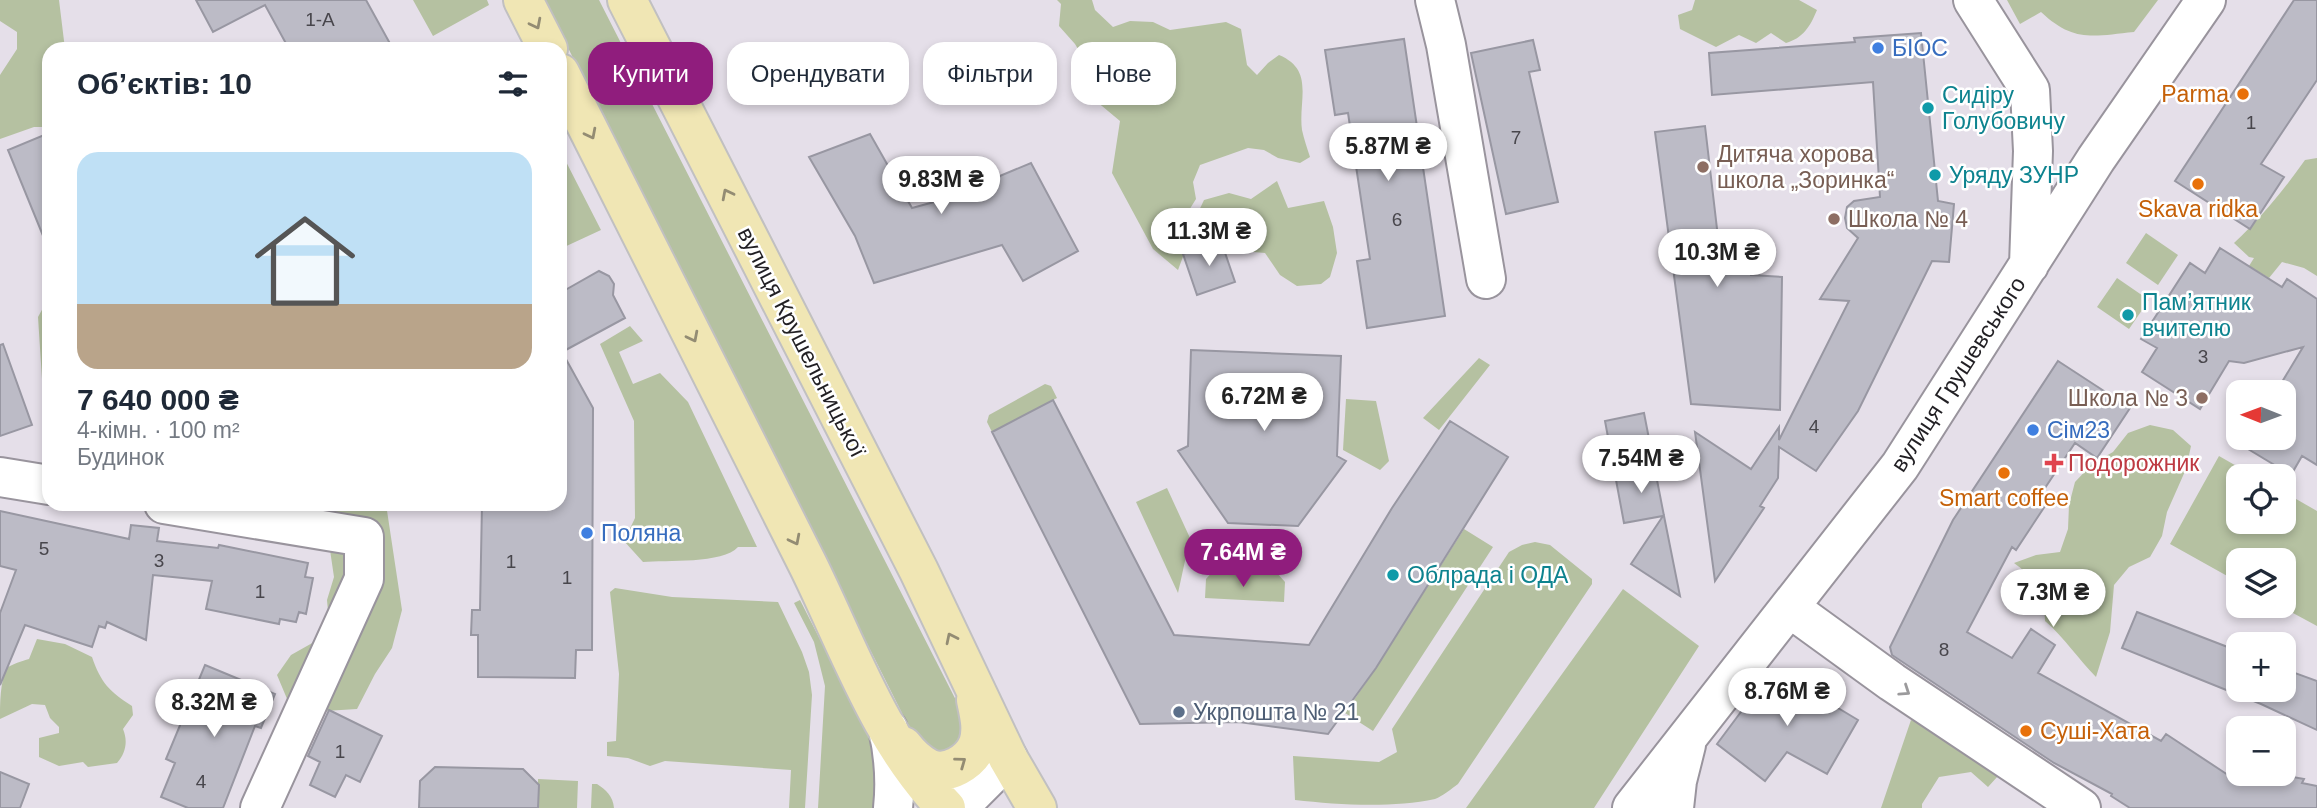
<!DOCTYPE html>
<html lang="uk">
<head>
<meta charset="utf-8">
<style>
	:root { --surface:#fff; --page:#f6f6f7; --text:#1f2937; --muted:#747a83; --accent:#901d7d }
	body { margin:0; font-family:Arial,sans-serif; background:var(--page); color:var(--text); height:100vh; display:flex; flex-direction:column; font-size:26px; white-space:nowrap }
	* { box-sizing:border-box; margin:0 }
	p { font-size:23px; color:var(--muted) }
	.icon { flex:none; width:38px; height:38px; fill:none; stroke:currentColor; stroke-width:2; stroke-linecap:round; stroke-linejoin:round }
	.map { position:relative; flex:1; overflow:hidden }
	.sheet { position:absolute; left:42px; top:42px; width:525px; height:469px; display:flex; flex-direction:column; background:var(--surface); border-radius:21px; box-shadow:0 4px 10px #0003 }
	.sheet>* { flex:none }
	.top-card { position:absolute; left:588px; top:42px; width:665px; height:63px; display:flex; gap:14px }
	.needle { width:46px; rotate:271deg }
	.buttons { position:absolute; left:2226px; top:380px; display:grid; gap:14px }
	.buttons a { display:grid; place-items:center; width:70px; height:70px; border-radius:14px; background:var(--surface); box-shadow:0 4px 10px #0003; font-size:35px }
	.price { position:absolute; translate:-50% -60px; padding:0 16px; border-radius:24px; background:#fff; color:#222; font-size:23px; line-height:46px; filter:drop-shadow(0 2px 4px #0008) }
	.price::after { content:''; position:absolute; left:50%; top:42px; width:21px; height:16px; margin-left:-10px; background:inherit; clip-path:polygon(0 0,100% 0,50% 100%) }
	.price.active { background:var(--accent); color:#fff }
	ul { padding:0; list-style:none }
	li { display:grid; align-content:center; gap:14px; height:371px; padding:0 35px }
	li span { display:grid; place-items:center; height:217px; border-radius:21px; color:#555 }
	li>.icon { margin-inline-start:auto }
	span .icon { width:126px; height:126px; fill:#fffc; stroke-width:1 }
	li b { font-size:30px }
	h2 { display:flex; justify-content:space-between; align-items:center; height:84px; padding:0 35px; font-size:30px }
	.pill { padding:0 24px; border-radius:21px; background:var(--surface); box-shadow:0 4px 10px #0003; font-size:24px; line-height:63px }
	.pill.active { background:var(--accent); color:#fff }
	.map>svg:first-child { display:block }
	.green { fill:#b5c1a1 }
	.building { fill:#bcbbc6; stroke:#9897a2; stroke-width:2 }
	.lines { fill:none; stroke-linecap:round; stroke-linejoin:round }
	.minor-casing { stroke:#99949d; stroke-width:42 }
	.major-casing { stroke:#c1c0c1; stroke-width:42 }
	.minor { stroke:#fff; stroke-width:38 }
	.major { stroke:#f0e6b4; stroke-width:38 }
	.oneway { stroke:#938c73 }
	.oneway2 { stroke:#9b9a9c }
	.shop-dot { fill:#3f7fe0; stroke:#fff; stroke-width:2.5 }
	.food-dot { fill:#e8710a; stroke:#fff; stroke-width:2.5 }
	.culture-dot { fill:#0f9aa8; stroke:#fff; stroke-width:2.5 }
	.education-dot { fill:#8d6e63; stroke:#fff; stroke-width:2.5 }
	.health-dot { fill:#e0444e; stroke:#fff; stroke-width:2.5 }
	.service-dot { fill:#5c6f8a; stroke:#fff; stroke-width:2.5 }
	.labels { text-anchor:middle; stroke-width:5; stroke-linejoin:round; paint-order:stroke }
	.number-label { font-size:19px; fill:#48464c }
	.shop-label { font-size:23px; fill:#366cbe; stroke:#fff; text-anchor:start }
	.food-label { font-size:23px; fill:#c56008; stroke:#fff }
	.culture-label { font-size:23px; fill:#0d838f; stroke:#fff; text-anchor:start }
	.education-label { font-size:23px; fill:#785e54; stroke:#fff; text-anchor:start }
	.street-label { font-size:23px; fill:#211f23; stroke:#fff }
	.health-label { font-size:23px; fill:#be3a42; stroke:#fff; text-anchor:start }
	.service-label { font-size:23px; fill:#4e5e75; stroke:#fff; text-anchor:start }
</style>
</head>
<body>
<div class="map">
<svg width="2317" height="808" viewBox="0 0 2317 808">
	<rect width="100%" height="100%" fill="#e5dfe9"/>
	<!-- green -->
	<path class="green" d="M0 0H59L65 49H49V127H34L0 139V75L17 49V32L0 21Z
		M413 0H487L489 5 433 36Z
		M544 0H599L962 712 966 732 944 759 918 745Z
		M1057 0H1092L1095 10 1113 27 1130 21 1153 22 1170 30 1226 22 1241 29 1247 65 1257 75 1268 63 1279 55C1315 70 1298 100 1302 130 1304 139 1307 148 1310 157L1300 163 1278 158 1264 150 1248 148 1200 165 1193 182 1196 199 1173 236 1187 246 1178 270 1153 249 1112 173 1120 121 1078 86 1085 61 1075 44 1059 26 1061 4Z
		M1695 0H1799L1817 10C1810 27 1803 38 1786 43L1771 33 1756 43 1739 35 1716 47 1680 29 1678 15 1692 10Z
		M2007 0H2158L2134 32C2093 36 2074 43 2041 12L2020 24Z
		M560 150 601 230 560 249Z
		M2317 158V276L2304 268 2282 262 2269 278 2249 266 2254 258 2249 257 2234 243C2261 218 2283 191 2305 160Z
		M1277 181 1288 208 1324 201 1333 227 1337 253 1330 277 1321 284 1297 286 1280 275 1265 253C1234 251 1215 243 1195 219L1204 200 1229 193 1251 199Z
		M2146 233 2178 255 2158 285 2126 263Z
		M2117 278 2149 300 2129 329 2097 307Z
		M49 297V384L42 379 38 317Z
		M630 326 643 341 619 352 633 384 660 373 688 402 757 547H738C723 564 666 560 643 562L624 541 635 518 634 421 600 344Z
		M1479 358 1490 365 1439 430 1423 418Z
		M1045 384 1051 386 1057 398 992 432 987 422 989 415Z
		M1346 399 1376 401 1389 461 1380 470 1343 450Z
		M2150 425 2173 430 2191 446 2186 469 2167 512 2162 536 2150 557 2129 567 2114 585 2110 632 2096 677C2078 659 2065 638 2045 621 2044 589 2039 582 2014 563L2036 555 2060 552 2068 529 2069 505 2075 482 2092 464 2113 452 2128 433Z
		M2219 456 2254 476H2238V522H2284V492L2317 511V626L2280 606H2284V560H2238V582L2170 544Z
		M1167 488 1190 538 1178 593 1136 502Z
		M318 504H386L402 610 392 648 375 674 357 709 293 713 277 675 291 655 330 633 327 600 334 577 325 516Z
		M1464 529 1493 547 1373 731 1345 713 1376 668Z
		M1535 542 1550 545 1592 579V584L1458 784C1451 789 1443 796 1435 799 1393 808 1339 805 1295 800L1293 756 1379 762 1397 752 1392 729 1509 552 1522 545Z
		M1214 570 1277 573 1285 582 1284 602 1205 598 1206 579Z
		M615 588 672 597 778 602 802 652 809 672 812 695 805 808H789L791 770 665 761 650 766 628 758 607 756V742L616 741 619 674 610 592Z
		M1623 589 1699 646 1594 808H1466Z
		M800 600 872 742 884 808H818L825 686 814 642 794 603Z
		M37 639 65 644 92 657C101 683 109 691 132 706L133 715 123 729C128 741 126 753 117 763L88 767 83 762 59 766 39 757V738L59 733V727L50 718 45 705 32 704 0 719C0 704 0 681 7 668 12 664 22 661 29 659Z
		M1911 720 1959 739 2008 765 1988 787 1971 772 1939 777 1922 804V808H1881Z
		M538 779 578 781 577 808H538Z
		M597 784C606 790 613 796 614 808H591L592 784Z"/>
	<!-- building -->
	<path class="building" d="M196 0H366L393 49H289L265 5 213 32Z
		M2294 0H2317V80L2261 164 2284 177 2250 229 2175 181Z
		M1921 33 1938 201 1954 204 1949 262 1932 261 1858 411 1816 471 1779 447 1778 478 1760 506 1764 508 1715 581 1695 432 1751 469 1779 427V440L1849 301 1820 299 1858 238 1847 228 1845 218 1847 207 1854 201 1880 197 1873 82 1712 95 1709 53 1855 42 1854 38Z
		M1404 39 1445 316 1367 328 1357 261 1370 259 1348 113 1335 115 1325 50Z
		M1533 40 1540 70 1529 72 1558 202 1506 214 1471 53Z
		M1705 126 1721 263 1752 264 1751 275 1782 277 1780 410 1691 404 1655 132Z
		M49 133V248H48L8 150Z
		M870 134 912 208 945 199 1031 163 1078 251 1023 281 1002 245 874 283 855 236 809 157Z
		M1221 241 1235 282 1197 295 1183 254Z
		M2220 248 2282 287 2287 279 2317 299V465L2302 456 2291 475 2243 446 2248 438H2284V392H2276L2303 347 2244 363 2229 361 2200 409 2142 372 2157 348 2141 339 2190 263 2205 273Z
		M599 271 609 276 614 284 613 295 625 318 562 352 593 408 592 650H576L575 678 478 677V635H471L472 610H480L482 504H560V293Z
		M3 344 32 425 0 436V345Z
		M1191 350 1341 356 1337 456 1346 461 1298 526 1228 523 1178 451 1188 446Z
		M2058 361 2130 408 2097 458 2075 443 2039 497 2047 503 2016 550 2012 547 1967 632 2012 658 2031 629 2055 645 2038 673 2161 741 2166 734 2228 775V774H2276L2304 779 2302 783 2317 786V808H2130L2111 796 2112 794 2054 763 1892 655 1890 647 1953 520Z
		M1053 400 1174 635 1309 645 1392 508 1450 421 1508 457 1376 668 1328 734 1239 722 1140 724 992 432Z
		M1644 413 1664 516 1680 596 1631 564 1663 516 1624 523 1605 421Z
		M0 511 129 539 131 525 159 528 157 541 218 548 219 545 308 563 305 577 313 578 306 614 299 612 296 622 280 619 279 624 206 609 212 581 153 575 146 640 107 622 105 628 99 626 92 647 25 625 0 685V613L16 570 0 566Z
		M2137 612 2238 651V690H2284V669L2317 681V730L2261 704 2122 648Z
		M205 665 275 694 261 728 255 726 223 808H188L161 797 175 763 166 759Z
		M1773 669 1858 720 1827 774 1787 752 1765 781 1717 744Z
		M329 710 382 736 360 782 346 775 335 797 310 785 320 762 308 756Z
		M435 767 523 769 539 785 538 808H419L420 781Z
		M0 772 29 784 20 808H0Z"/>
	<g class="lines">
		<defs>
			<path id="minor" d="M1435 0 1446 45 1486 279
				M1973 0 2030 90 2033 151 2029 265
				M0 477 49 485
				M164 504 364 537V579L260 808
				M1790 608 1892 682 2081 808
				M888 729C894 756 896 780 893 808
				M958 808 1008 758
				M1632 808 1900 466 2096 159 2206 0
				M1674 808 1677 781 1686 745"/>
			<path id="major" d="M523 0 548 49
				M627 0 919 571 1008 758 1037 808
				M560 73C642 237 725 401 808 565 849 648 880 741 946 808
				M903 746C910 755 918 763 928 768 947 777 971 762 978 744 983 729 979 715 976 700"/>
		</defs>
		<!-- minor casing -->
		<use href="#minor" class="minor-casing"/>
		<!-- major casing -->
		<use href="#major" class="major-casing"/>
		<!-- minor -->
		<use href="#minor" class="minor"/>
		<!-- major -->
		<use href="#major" class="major"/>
	</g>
	<!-- one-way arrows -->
	<defs><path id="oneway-chevron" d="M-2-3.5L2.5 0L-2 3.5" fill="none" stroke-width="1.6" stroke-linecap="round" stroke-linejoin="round" transform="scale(1.75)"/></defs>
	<g class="oneway">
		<use href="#oneway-chevron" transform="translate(536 24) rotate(63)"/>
		<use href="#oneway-chevron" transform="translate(591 134) rotate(63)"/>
		<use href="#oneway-chevron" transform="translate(727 194) rotate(-117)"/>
		<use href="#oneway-chevron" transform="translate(693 337) rotate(63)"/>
		<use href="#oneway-chevron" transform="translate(795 540) rotate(63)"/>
		<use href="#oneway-chevron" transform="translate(951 638) rotate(-116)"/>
		<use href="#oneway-chevron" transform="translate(961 762) rotate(-36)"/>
	</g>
	<use class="oneway2" href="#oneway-chevron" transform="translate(1905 691) rotate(34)"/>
	<!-- markers -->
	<g class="shop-dot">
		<circle cx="1878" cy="48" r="7"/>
		<circle cx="2033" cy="430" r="7"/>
		<circle cx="587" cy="533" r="7"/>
	</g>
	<g class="food-dot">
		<circle cx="2243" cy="94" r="7"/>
		<circle cx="2198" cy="184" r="7"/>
		<circle cx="2004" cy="473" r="7"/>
		<circle cx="2026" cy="731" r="7"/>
	</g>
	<g class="culture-dot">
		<circle cx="1928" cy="108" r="7"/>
		<circle cx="1935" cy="175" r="7"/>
		<circle cx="2128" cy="315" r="7"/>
		<circle cx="1393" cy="575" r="7"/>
	</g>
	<g class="education-dot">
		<circle cx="1703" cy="167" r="7"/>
		<circle cx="1834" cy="219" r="7"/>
		<circle cx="2202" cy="398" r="7"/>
	</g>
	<path class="health-dot" d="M2050.5 452.5h7v7h7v7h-7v7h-7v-7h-7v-7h7z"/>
	<circle class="service-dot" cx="1179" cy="712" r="7"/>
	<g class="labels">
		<!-- number labels -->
		<g class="number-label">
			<text x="320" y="26">1-А</text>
			<text x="2251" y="129">1</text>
			<text x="1516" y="144">7</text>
			<text x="1397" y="226">6</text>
			<text x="2203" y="363">3</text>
			<text x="1814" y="433">4</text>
			<text x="44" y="555">5</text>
			<text x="159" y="567">3</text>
			<text x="511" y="568">1</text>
			<text x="567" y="584">1</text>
			<text x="260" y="598">1</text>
			<text x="1944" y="656">8</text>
			<text x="340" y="758">1</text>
			<text x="201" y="788">4</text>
		</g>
		<!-- shop labels -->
		<g class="shop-label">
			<text x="1892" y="56">БІОС</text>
			<text x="2047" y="438">Сім23</text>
			<text x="601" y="541">Поляна</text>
		</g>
		<!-- food labels -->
		<g class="food-label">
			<text x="2229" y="102" text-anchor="end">Parma</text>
			<text x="2198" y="217">Skava ridka</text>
			<text x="2004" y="506">Smart coffee</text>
			<text x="2040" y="739" text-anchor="start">Суші-Хата</text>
		</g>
		<!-- culture labels -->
		<g class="culture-label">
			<text x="1942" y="103">Сидіру<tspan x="1942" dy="26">Голубовичу</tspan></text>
			<text x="1949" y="183">Уряду ЗУНР</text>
			<text x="2142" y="310">Пам’ятник<tspan x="2142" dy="26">вчителю</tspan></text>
			<text x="1407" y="583">Облрада і ОДА</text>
		</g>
		<!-- education labels -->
		<g class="education-label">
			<text x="1717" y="162">Дитяча хорова<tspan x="1717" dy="26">школа „Зоринка“</tspan></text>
			<text x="1848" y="227">Школа № 4</text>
			<text x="2188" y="406" text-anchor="end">Школа № 3</text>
		</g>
		<!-- street labels -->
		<g class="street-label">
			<text transform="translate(802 342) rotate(63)" y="8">вулиця Крушельницької</text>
			<text transform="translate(1958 374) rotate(-57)" y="8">вулиця Грушевського</text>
		</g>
		<!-- health labels -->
		<g class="health-label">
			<text x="2068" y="471">Подорожник</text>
		</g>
		<!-- service labels -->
		<g class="service-label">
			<text x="1193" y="720">Укрпошта № 21</text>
		</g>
	</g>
</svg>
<div class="buttons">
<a><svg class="needle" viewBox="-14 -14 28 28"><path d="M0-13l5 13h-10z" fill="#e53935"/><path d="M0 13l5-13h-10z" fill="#747a83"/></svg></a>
<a><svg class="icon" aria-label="locate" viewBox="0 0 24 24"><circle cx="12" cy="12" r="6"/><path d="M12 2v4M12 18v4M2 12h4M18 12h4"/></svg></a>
<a><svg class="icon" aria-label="layers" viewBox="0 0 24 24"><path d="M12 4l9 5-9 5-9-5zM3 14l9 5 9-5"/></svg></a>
<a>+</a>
<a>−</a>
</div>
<b class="price" style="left:1388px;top:183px">5.87M ₴</b>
<b class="price" style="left:941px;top:216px">9.83M ₴</b>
<b class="price" style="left:1209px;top:268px">11.3M ₴</b>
<b class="price" style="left:1717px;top:289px">10.3M ₴</b>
<b class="price" style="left:1264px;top:433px">6.72M ₴</b>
<b class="price" style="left:1641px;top:495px">7.54M ₴</b>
<b class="price active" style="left:1243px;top:589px">7.64M ₴</b>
<b class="price" style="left:2053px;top:629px">7.3M ₴</b>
<b class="price" style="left:1787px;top:728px">8.76M ₴</b>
<b class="price" style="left:214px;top:739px">8.32M ₴</b>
<div class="top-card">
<a class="pill active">Купити</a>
<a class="pill">Орендувати</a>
<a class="pill">Фільтри</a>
<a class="pill">Нове</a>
</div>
<section class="sheet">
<h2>Об’єктів: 10<svg class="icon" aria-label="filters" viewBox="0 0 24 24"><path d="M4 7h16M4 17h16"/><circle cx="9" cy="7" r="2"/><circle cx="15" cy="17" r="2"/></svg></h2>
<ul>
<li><span style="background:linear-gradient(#bfe0f5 70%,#b9a48a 0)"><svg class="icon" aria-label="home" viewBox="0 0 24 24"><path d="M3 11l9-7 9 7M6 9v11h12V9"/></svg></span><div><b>7 640 000 ₴</b><p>4-кімн. · 100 m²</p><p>Будинок</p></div></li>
</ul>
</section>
</div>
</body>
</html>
